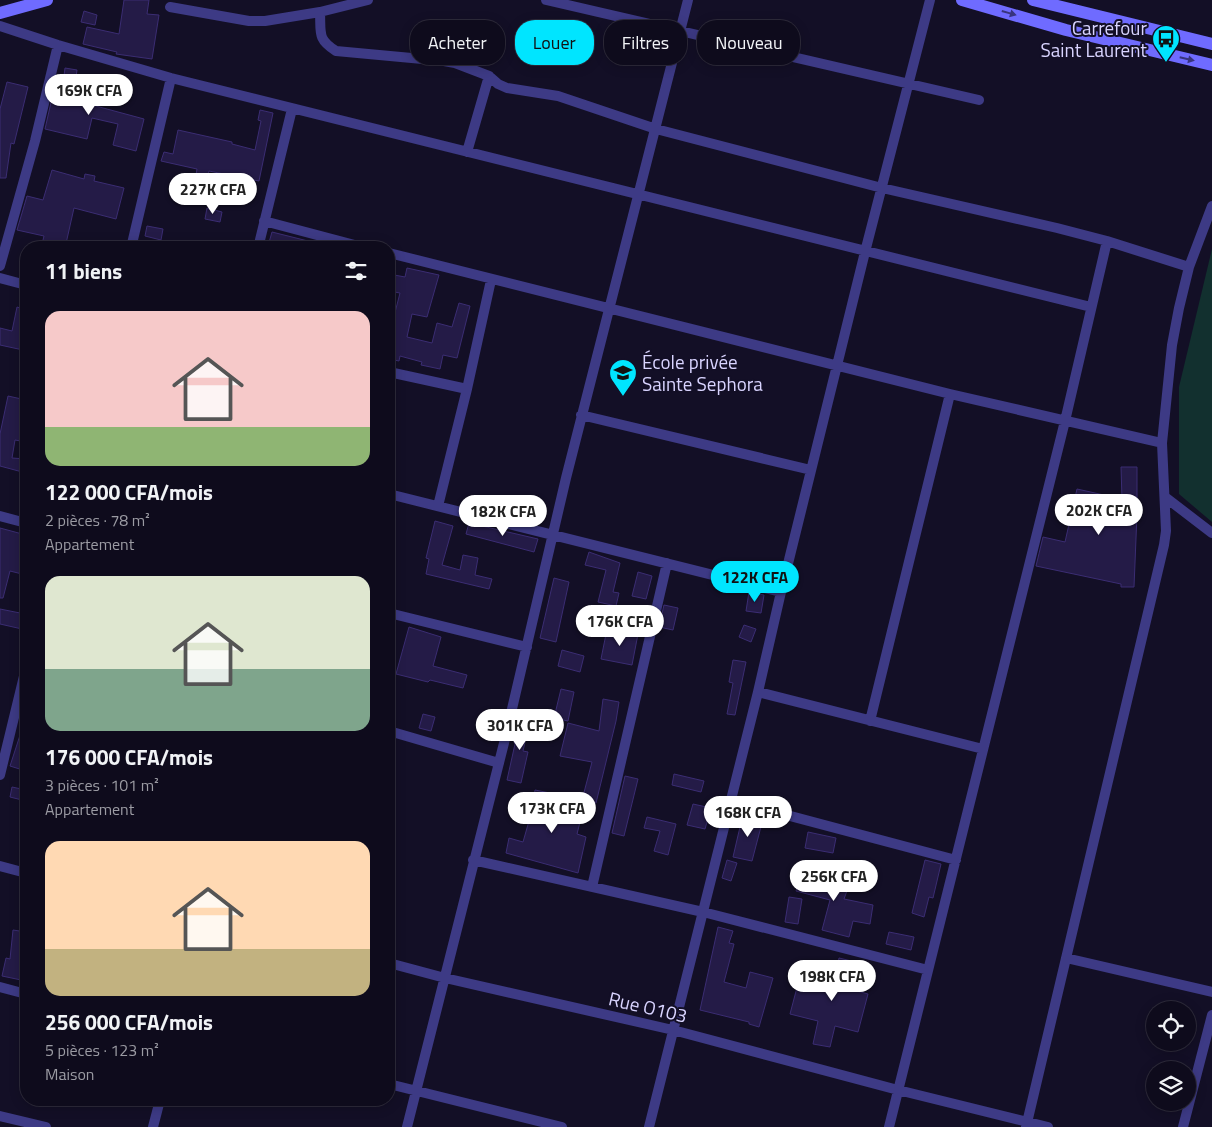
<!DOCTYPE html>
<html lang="fr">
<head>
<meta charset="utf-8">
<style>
	:root { --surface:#0e0b1c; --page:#171425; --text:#f1f3f6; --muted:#9b9ba3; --line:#2e2b3b; --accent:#00e5ff }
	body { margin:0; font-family:"Titillium Web",sans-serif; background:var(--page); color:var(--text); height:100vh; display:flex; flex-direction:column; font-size:19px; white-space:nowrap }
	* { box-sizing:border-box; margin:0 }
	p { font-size:16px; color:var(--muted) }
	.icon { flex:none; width:28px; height:28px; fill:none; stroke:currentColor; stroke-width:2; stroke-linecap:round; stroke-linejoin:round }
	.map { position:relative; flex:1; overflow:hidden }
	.drawer { position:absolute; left:20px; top:241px; width:375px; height:865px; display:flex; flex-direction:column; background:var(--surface); border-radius:20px; box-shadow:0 2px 12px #0003,0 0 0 1px var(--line) }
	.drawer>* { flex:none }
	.banner { position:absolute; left:410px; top:20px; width:475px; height:45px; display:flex; gap:10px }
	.buttons { position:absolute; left:1146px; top:1001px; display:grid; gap:10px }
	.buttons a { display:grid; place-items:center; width:50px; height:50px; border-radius:50%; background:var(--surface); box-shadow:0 2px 12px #0003,0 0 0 1px var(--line); font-size:25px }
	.price { position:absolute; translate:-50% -42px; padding:0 11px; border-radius:18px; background:#fff; color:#222; font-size:16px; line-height:32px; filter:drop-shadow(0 1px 2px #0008) }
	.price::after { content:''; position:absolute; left:50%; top:30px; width:15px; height:11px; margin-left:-8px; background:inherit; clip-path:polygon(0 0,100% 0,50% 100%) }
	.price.on { background:var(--accent); color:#111 }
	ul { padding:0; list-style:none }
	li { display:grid; align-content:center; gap:10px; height:265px; padding:0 25px }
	li span { display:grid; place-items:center; height:155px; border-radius:15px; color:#555 }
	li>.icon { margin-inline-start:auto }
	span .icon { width:90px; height:90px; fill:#fffc; stroke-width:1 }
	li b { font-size:21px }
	h2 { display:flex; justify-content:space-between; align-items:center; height:60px; padding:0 25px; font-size:21px }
	.tag { padding:0 18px; border-radius:20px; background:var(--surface); box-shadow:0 2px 12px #0003,0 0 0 1px var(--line); font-size:18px; line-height:45px }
	.tag.on { background:var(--accent); color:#111 }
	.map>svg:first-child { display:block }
	.green { fill:#12302f }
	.building { fill:#241b47; stroke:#3b2d73 }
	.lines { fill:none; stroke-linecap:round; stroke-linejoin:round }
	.street { stroke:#3d3a85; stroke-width:10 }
	.secondary { stroke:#6f6bff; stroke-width:12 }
	.oneway { fill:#38347d }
	.labels { text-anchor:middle; stroke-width:4; stroke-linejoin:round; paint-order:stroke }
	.poi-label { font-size:19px; fill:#d9d4ff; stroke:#130f26; text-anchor:end }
	.street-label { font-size:19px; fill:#d9d4ff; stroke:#130f26 }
</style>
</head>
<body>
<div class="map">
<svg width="1212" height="1127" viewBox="0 0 1212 1127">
	<rect width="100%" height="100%" fill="#130f26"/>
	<!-- green -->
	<path class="green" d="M1212 249V522L1179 494V387Z"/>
	<!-- building -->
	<path class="building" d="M124 0H149L147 14 159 15 152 59 116 54 117 52 83 44 87 27 119 34Z
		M84 11 97 15 95 25 81 22Z
		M65 68 77 70 75 84 84 85 81 102 144 119 136 151 113 145 118 124 92 118 87 139 45 129 52 98 61 100Z
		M7 82 28 87 14 144 11 143 6 178H0V109Z
		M260 110 273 113 259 181 209 171 207 178 196 175 197 169 161 161 164 152 173 154 178 130 232 142V144L255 150 261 121 258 120Z
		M52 170 84 179 85 174 95 176 94 181 124 188 116 219 74 208 65 248H41L44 236 17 230 27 196 43 200Z
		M207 208 222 212 220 222 205 219Z
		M147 226 163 229 161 240 145 236Z
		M272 232 320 244V248L268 246Z
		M407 268 439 275 427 317 412 314 407 337 432 343 437 323 452 327 459 303 470 306 457 358 443 355 440 369 421 365 422 362 400 356 399 361 389 359V336L400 293 389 291V274L405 277Z
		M17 307 26 310V337L23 350 0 345V328L12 331Z
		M8 396 26 400V442L15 440 12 458 26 459V473L0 466V434Z
		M1121 467H1137V514L1134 587H1121V584L1036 566 1043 537 1065 542 1077 489 1122 499Z
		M435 521 453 526 442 565 460 570 463 555 478 558 475 575 492 579 489 589 426 574 429 559 426 558Z
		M469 523 538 539 534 552 466 534Z
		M0 528 26 535V575L10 571 3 598H0Z
		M589 552 620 563 613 592 619 593 616 606 598 602 606 570 585 565Z
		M638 572 652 576 646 599 632 596Z
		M554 578 569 582 556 642 540 638Z
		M749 592 764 595 761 613 746 611Z
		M664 605 678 608 673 630 659 627Z
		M0 609 25 614 22 629 0 624Z
		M744 625 756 629 751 642 739 637Z
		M409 627 441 637 433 666 467 675 463 688 430 680 428 682 396 674Z
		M607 629 638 634 632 665 601 659Z
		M562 650 584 656 580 672 558 666Z
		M733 660 746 662 735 715 727 714 733 683 729 682Z
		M561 689 574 692 568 721 554 718Z
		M603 699 619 702 616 721 596 803 582 800 592 762 560 756 568 723 599 731Z
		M423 714 435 717 431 731 419 728Z
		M522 714 531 716 523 751 528 752 521 783 507 780 515 744 514 743Z
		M24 723H26V771L10 766Z
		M674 774 704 781 701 792 672 785Z
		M625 776 638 779 624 836 612 833Z
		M12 787 26 790V801L10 797Z
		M535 790 560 795 559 800 584 806 577 834 586 837 578 873 506 853 509 838 523 842 529 821H530Z
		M693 804 711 808 705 829 687 825Z
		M743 814 763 819 752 861 733 857Z
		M647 817 676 824 668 855 654 851 660 831 644 828Z
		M808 832 836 838 833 853 805 848Z
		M727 860 737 863 731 881 722 878Z
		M925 860 941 864 933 898 929 897 924 917 912 913Z
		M804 867 831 874 828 882 848 888 844 899 873 905 870 924 853 921 849 937 822 930 830 900 796 891Z
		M789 897 802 899 798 924 785 922Z
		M718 927 733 931 729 943 734 944 724 982 746 988 750 972 773 978 759 1027 749 1024V1022L700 1010Z
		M13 930 26 932V981L2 976 6 958 10 959Z
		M889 932 914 937 911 950 886 944Z
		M839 958 864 964 857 991 868 994 858 1032 835 1026 830 1047 813 1044 818 1021 790 1014 800 976 833 984Z"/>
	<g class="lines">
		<!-- street -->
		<path class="street" d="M368 0 320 12C321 33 317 39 336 51L444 61 455 63 489 76 467 152
			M546 0 979 100
			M170 7 249 21H265L320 12
			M0 26 58 45 171 78 1091 307
			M489 76 498 84 507 88 558 96 656 129 882 188 1057 228 1107 241 1189 267
			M264 221 366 248
			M131 248 171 78
			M258 248 292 109
			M389 253 950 394 1162 443
			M0 266 35 141 58 45
			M0 278 26 285
			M389 372 467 389
			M581 415 811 470
			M389 494 781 592
			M1165 497 1212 533
			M438 506 467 389 491 280
			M0 516 26 523
			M389 613 527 647
			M758 692 983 749
			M870 721 950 394
			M389 731 499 763
			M0 775 26 668
			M730 800 956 860
			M473 860 703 912 928 970
			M0 866 26 873
			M592 887 667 563
			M1066 958 1212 992
			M389 963 445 978 673 1030 898 1090 1048 1127
			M0 987 26 994
			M389 1084 562 1127
			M0 1116 46 1127
			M153 1127 160 1100
			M407 1127 504 743 566 478 688 0
			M649 1127 758 692 781 592 865 252 930 0
			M889 1127 1065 421 1107 241
			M1026 1127 1164 545 1166 531 1162 443 1172 345 1179 308 1189 267 1212 206
			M1183 1127 1212 1015"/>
		<!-- secondary -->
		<path class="secondary" d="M962 0 1066 30 1212 65
			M1033 0 1212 44
			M0 13 47 0"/>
	</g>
	<!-- one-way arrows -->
	<defs><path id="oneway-solid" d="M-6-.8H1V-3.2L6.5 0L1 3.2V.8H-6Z" transform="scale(1.25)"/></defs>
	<g class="oneway">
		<use href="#oneway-solid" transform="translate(1009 13) rotate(16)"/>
		<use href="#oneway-solid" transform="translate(1187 59) rotate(13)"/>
	</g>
	<!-- icons -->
	<defs>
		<symbol id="bus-pin" viewBox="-11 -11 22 30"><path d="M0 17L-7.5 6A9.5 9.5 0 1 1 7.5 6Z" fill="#00e5ff" stroke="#130f26"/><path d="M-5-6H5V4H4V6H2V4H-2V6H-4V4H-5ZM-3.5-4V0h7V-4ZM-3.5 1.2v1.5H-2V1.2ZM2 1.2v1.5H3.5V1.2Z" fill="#111"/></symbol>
		<symbol id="school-pin" viewBox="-11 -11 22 30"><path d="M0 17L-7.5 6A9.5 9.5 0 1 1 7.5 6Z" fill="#00e5ff" stroke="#130f26"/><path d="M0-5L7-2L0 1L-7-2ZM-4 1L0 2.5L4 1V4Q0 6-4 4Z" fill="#111"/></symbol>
	</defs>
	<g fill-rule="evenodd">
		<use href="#bus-pin" x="1150" y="23" width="32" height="43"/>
		<use href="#school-pin" x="607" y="357" width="32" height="43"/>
	</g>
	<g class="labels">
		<!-- poi labels -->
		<g class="poi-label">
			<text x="1147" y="35">Carrefour<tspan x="1147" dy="22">Saint Laurent</tspan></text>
			<text x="642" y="369" text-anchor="start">École privée<tspan x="642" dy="22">Sainte Sephora</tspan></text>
		</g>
		<!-- street labels -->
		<g class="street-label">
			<text transform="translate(648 1007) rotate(13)" y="7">Rue O103</text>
		</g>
	</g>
</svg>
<div class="buttons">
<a><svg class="icon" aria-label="locate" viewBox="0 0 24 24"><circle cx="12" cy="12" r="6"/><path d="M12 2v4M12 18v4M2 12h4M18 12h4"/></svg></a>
<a><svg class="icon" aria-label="layers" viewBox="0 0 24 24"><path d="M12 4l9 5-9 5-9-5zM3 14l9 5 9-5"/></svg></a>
</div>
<b class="price" style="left:89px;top:116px">169K CFA</b>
<b class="price" style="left:213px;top:215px">227K CFA</b>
<b class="price" style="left:1099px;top:536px">202K CFA</b>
<b class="price" style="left:503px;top:537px">182K CFA</b>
<b class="price on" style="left:755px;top:603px">122K CFA</b>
<b class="price" style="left:620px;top:647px">176K CFA</b>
<b class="price" style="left:520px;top:751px">301K CFA</b>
<b class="price" style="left:552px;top:834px">173K CFA</b>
<b class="price" style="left:748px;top:838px">168K CFA</b>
<b class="price" style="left:834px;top:902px">256K CFA</b>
<b class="price" style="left:832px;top:1002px">198K CFA</b>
<div class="banner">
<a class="tag">Acheter</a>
<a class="tag on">Louer</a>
<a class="tag">Filtres</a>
<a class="tag">Nouveau</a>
</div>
<section class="drawer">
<h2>11 biens<svg class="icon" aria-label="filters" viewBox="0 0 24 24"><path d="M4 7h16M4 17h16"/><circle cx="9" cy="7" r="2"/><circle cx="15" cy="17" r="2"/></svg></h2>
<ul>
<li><span style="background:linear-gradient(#f6c9c9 75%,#8fb573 0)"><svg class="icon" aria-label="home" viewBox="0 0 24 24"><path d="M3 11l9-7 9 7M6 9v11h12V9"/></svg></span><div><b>122 000 CFA/mois</b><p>2 pièces · 78 m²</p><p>Appartement</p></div></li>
<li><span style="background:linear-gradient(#dfe7d0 60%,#7fa58c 0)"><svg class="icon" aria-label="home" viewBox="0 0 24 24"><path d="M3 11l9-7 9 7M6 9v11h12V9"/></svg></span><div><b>176 000 CFA/mois</b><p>3 pièces · 101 m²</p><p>Appartement</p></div></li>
<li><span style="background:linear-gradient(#ffd9b3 70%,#c2b280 0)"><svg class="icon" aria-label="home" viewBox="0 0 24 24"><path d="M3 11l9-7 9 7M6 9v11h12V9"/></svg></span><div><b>256 000 CFA/mois</b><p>5 pièces · 123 m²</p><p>Maison</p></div></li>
</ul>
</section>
</div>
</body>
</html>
